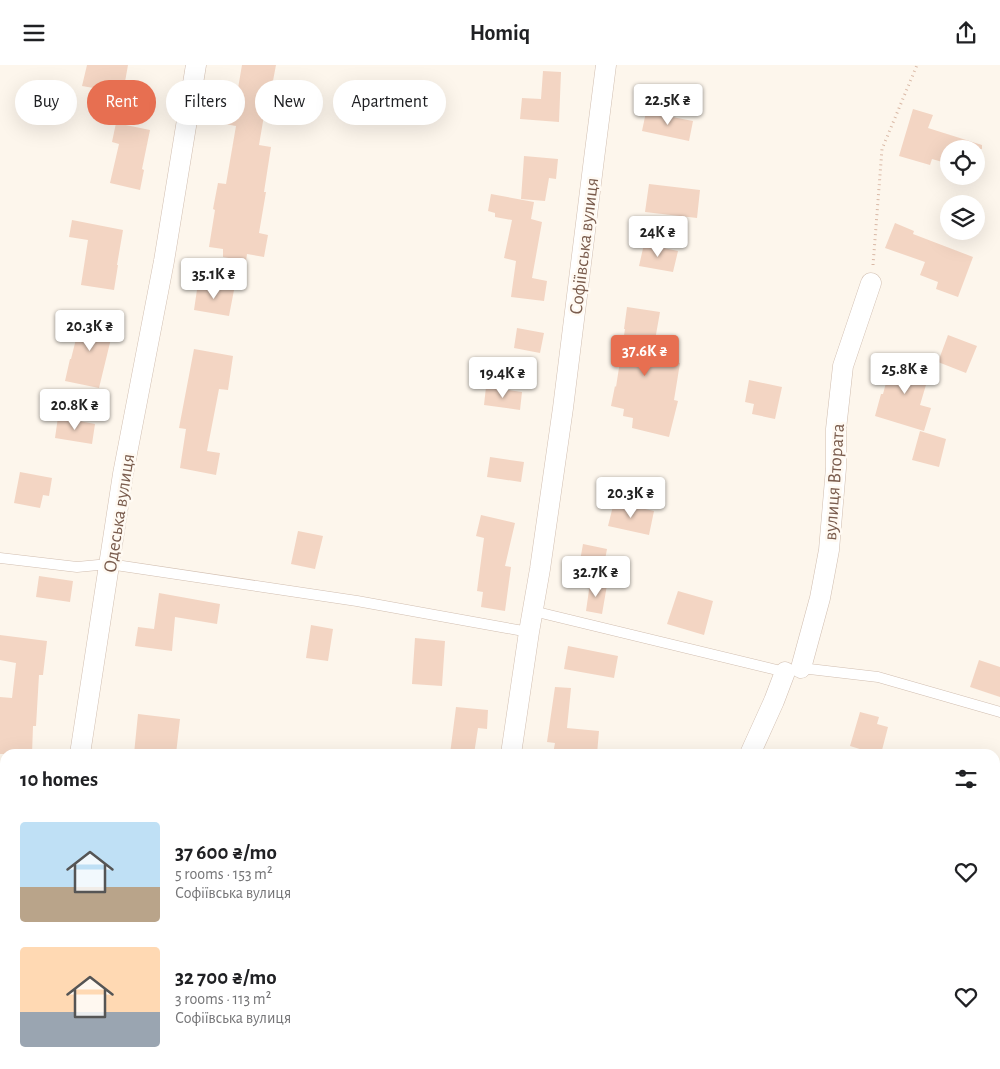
<!DOCTYPE html>
<html lang="en">
<head>
<meta charset="utf-8">
<style>
	:root { --surface:#fff; --page:#f2f2f2; --text:#202124; --muted:#757577; --accent:#e76f51 }
	body { margin:0; font-family:"Alegreya Sans",sans-serif; background:var(--page); color:var(--text); height:100vh; display:flex; flex-direction:column; font-size:19px; white-space:nowrap }
	* { box-sizing:border-box; margin:0 }
	p { font-size:16px; color:var(--muted) }
	.icon { flex:none; width:28px; height:28px; fill:none; stroke:currentColor; stroke-width:2; stroke-linecap:round; stroke-linejoin:round }
	.map { position:relative; flex:1; overflow:hidden }
	.panel { position:absolute; left:0px; top:684px; width:1000px; height:321px; display:flex; flex-direction:column; background:var(--surface); border-radius:15px 15px 0 0; box-shadow:0 5px 20px #0002 }
	.panel>* { flex:none }
	.top-card { position:absolute; left:15px; top:15px; width:500px; height:45px; display:flex; gap:10px }
	.controls { position:absolute; left:940px; top:75px; display:grid; gap:10px }
	.controls a { display:grid; place-items:center; width:45px; height:45px; border-radius:50%; background:var(--surface); box-shadow:0 5px 20px #0002; font-size:25px }
	.price { position:absolute; translate:-50% -42px; padding:0 11px; border-radius:5px; background:#fff; color:#222; font-size:16px; line-height:32px; filter:drop-shadow(0 1px 2px #0008) }
	.price::after { content:''; position:absolute; left:50%; top:30px; width:15px; height:11px; margin-left:-8px; background:inherit; clip-path:polygon(0 0,100% 0,50% 100%) }
	.price.current { background:var(--accent); color:#fff }
	ul { padding:0; list-style:none }
	li { display:flex; align-items:center; gap:15px; height:125px; padding:0 20px }
	li span { display:grid; place-items:center; flex:none; width:140px; height:100px; border-radius:5px; color:#555 }
	li>.icon { margin-inline-start:auto }
	span .icon { width:60px; height:60px; fill:#fffc; stroke-width:1 }
	li b { font-size:21px }
	h2 { display:flex; justify-content:space-between; align-items:center; height:60px; padding:0 20px; font-size:21px }
	.tag { padding:0 18px; border-radius:22px; background:var(--surface); box-shadow:0 5px 20px #0002; font-size:18px; line-height:45px }
	.tag.current { background:var(--accent); color:#fff }
	header { display:flex; justify-content:space-between; align-items:center; height:65px; padding:0 20px; background:var(--surface); font-size:22px; font-weight:700 }
	.map>svg:first-child { display:block }
	.building { fill:#f3d5c3 }
	.lines { fill:none; stroke-linecap:round; stroke-linejoin:round }
	.lane-casing { stroke:#d1beb0; stroke-width:11 }
	.street-casing { stroke:#d1beb0; stroke-width:21 }
	.path { stroke:#d9b8a5; stroke-width:3; stroke-dasharray:1 4; stroke-linecap:butt }
	.lane { stroke:#fff; stroke-width:10 }
	.street { stroke:#fff; stroke-width:20 }
	.labels { text-anchor:middle; stroke-width:5; stroke-linejoin:round; paint-order:stroke }
	.street-label { font-size:19px; fill:#7a5c4d; stroke:#fffaf3 }
</style>
</head>
<body>
<header><svg class="icon" aria-label="menu" viewBox="0 0 24 24"><path d="M4 6h16M4 12h16M4 18h16"/></svg>Homiq<svg class="icon" aria-label="share" viewBox="0 0 24 24"><path d="M12 15V3M7 8l5-5 5 5M5 13v7h14v-7"/></svg></header>
<div class="map">
<svg width="1000" height="1004" viewBox="0 0 1000 1004">
	<rect width="100%" height="100%" fill="#fdf6ec"/>
	<!-- building -->
	<path class="building" d="M87 0H128L123 28 82 21Z
		M242 0H276L272 21H269L259 80 271 82 264 127H266L259 168 268 170 264 192 247 189 246 196 223 192V184L209 182 215 145 213 144 218 118 226 119 236 61 225 59 230 34 236 35Z
		M543 6 561 7 559 57 520 54 522 33 541 34Z
		M913 44 933 50 928 63 982 80V84H949V99L932 94 930 100 899 91Z
		M646 47 693 56 689 76 642 66Z
		M116 58 150 65 142 104 144 105 140 125 110 118 119 79 112 77Z
		M524 91 558 94 556 114 549 113 545 136 521 134Z
		M649 119 700 125 697 153 645 147Z
		M491 129 534 137 531 154 542 157 532 213 547 216 544 236 511 232 516 196 504 193 512 155 495 152V148L488 146Z
		M72 155 123 165 117 200H118L114 225 81 220 88 175 69 172Z
		M895 158 914 166 913 169 973 192 958 232 936 224 938 217 920 210 925 197 885 183Z
		M644 179 678 186 673 207 639 201Z
		M198 218 234 225 229 251 194 245Z
		M627 242 660 247 652 292 680 298 674 335 678 336 669 372 632 363 633 353 623 351 624 344 611 341 615 321 616 322 625 264H624Z
		M82 250 115 257 99 323 65 316 70 294H71Z
		M517 263 544 268 540 288 514 283Z
		M948 270 977 281 966 308 938 297Z
		M194 284 233 291 228 325 219 324 207 386 220 388 216 410 180 403 186 364 179 363Z
		M893 292 931 303 920 340 931 343 924 366 875 351 881 329H883Z
		M749 315 782 322 775 354 752 349 754 339 745 337Z
		M486 322 522 327 520 345 484 340Z
		M58 352 95 359 92 379 55 373Z
		M920 366 946 374 939 402 912 395Z
		M490 392 524 397 521 417 487 412Z
		M20 407 52 413 49 431 43 430 40 443 14 438Z
		M614 437 654 446 649 470 608 461Z
		M481 450 515 458 505 501 511 502 505 546 481 542 483 527 477 526 484 473 476 471Z
		M298 466 323 471 315 504 291 499Z
		M583 479 607 484 604 500 580 496Z
		M39 511 73 516 70 537 36 532Z
		M590 518 607 520 602 549 586 546Z
		M678 526 713 536 704 570 667 559Z
		M159 528 220 539 217 559 175 552 172 586 135 581 138 562 154 564Z
		M311 560 333 564 328 596 306 593Z
		M0 570 47 576 43 610H39L36 661H33L32 689H0V632L12 633 16 598 0 595Z
		M415 573 445 576 442 621 412 619Z
		M568 581 618 591 614 613 564 604Z
		M979 595 1000 602V632L970 622Z
		M555 622 571 623 567 663 599 666 597 689H553L555 678 547 677Z
		M456 642 488 645 487 664 478 663 474 689H450Z
		M860 647 879 652 877 659 888 662 881 689H876L850 681Z
		M138 649 180 654 176 689H134Z"/>
	<g class="lines">
		<defs>
			<path id="lane" d="M0 493 77 502 109 499 357 536 529 567
				M533 546 785 607 801 603 878 612 1000 647"/>
			<path id="street" d="M801 603 820 533 829 485 836 403V364L843 301 871 218
				M80 689 123 409 164 196 196 0
				M511 689 529 567 540 504 563 343 594 94 606 0
				M750 689 774 636 785 607
				M995 849 1000 835
				M30 1004 31 1000
				M463 1004V1000
				M939 1004 941 1000"/>
		</defs>
		<!-- lane casing -->
		<use href="#lane" class="lane-casing"/>
		<!-- street casing -->
		<use href="#street" class="street-casing"/>
		<!-- path -->
		<path class="path" d="M873 200 882 84 917 0"/>
		<!-- lane -->
		<use href="#lane" class="lane"/>
		<!-- street -->
		<use href="#street" class="street"/>
	</g>
	<g class="labels">
		<!-- street labels -->
		<g class="street-label">
			<text transform="translate(583 181) rotate(-83)" y="7">Софіївська вулиця</text>
			<text transform="translate(833 417) rotate(-86)" y="7">вулиця Втората</text>
			<text transform="translate(118 448) rotate(-81)" y="7">Одеська вулиця</text>
		</g>
	</g>
</svg>
<div class="controls">
<a><svg class="icon" aria-label="locate" viewBox="0 0 24 24"><circle cx="12" cy="12" r="6"/><path d="M12 2v4M12 18v4M2 12h4M18 12h4"/></svg></a>
<a><svg class="icon" aria-label="layers" viewBox="0 0 24 24"><path d="M12 4l9 5-9 5-9-5zM3 14l9 5 9-5"/></svg></a>
</div>
<b class="price" style="left:668px;top:61px">22.5K ₴</b>
<b class="price" style="left:658px;top:193px">24K ₴</b>
<b class="price" style="left:214px;top:235px">35.1K ₴</b>
<b class="price" style="left:90px;top:287px">20.3K ₴</b>
<b class="price current" style="left:645px;top:312px">37.6K ₴</b>
<b class="price" style="left:905px;top:330px">25.8K ₴</b>
<b class="price" style="left:503px;top:334px">19.4K ₴</b>
<b class="price" style="left:75px;top:366px">20.8K ₴</b>
<b class="price" style="left:631px;top:454px">20.3K ₴</b>
<b class="price" style="left:596px;top:533px">32.7K ₴</b>
<div class="top-card">
<a class="tag">Buy</a>
<a class="tag current">Rent</a>
<a class="tag">Filters</a>
<a class="tag">New</a>
<a class="tag">Apartment</a>
</div>
<section class="panel">
<h2>10 homes<svg class="icon" aria-label="filters" viewBox="0 0 24 24"><path d="M4 7h16M4 17h16"/><circle cx="9" cy="7" r="2"/><circle cx="15" cy="17" r="2"/></svg></h2>
<ul>
<li><span style="background:linear-gradient(#bfe0f5 65%,#b9a48a 0)"><svg class="icon" aria-label="home" viewBox="0 0 24 24"><path d="M3 11l9-7 9 7M6 9v11h12V9"/></svg></span><div><b>37 600 ₴/mo</b><p>5 rooms · 153 m²</p><p>Софіївська вулиця</p></div><svg class="icon" aria-label="heart" viewBox="0 0 24 24"><path d="M12 20l-8-8c-3-5 5-10 8-4 3-6 11-1 8 4z"/></svg></li>
<li><span style="background:linear-gradient(#ffd9b3 65%,#9aa5b1 0)"><svg class="icon" aria-label="home" viewBox="0 0 24 24"><path d="M3 11l9-7 9 7M6 9v11h12V9"/></svg></span><div><b>32 700 ₴/mo</b><p>3 rooms · 113 m²</p><p>Софіївська вулиця</p></div><svg class="icon" aria-label="heart" viewBox="0 0 24 24"><path d="M12 20l-8-8c-3-5 5-10 8-4 3-6 11-1 8 4z"/></svg></li>
</ul>
</section>
</div>
</body>
</html>
